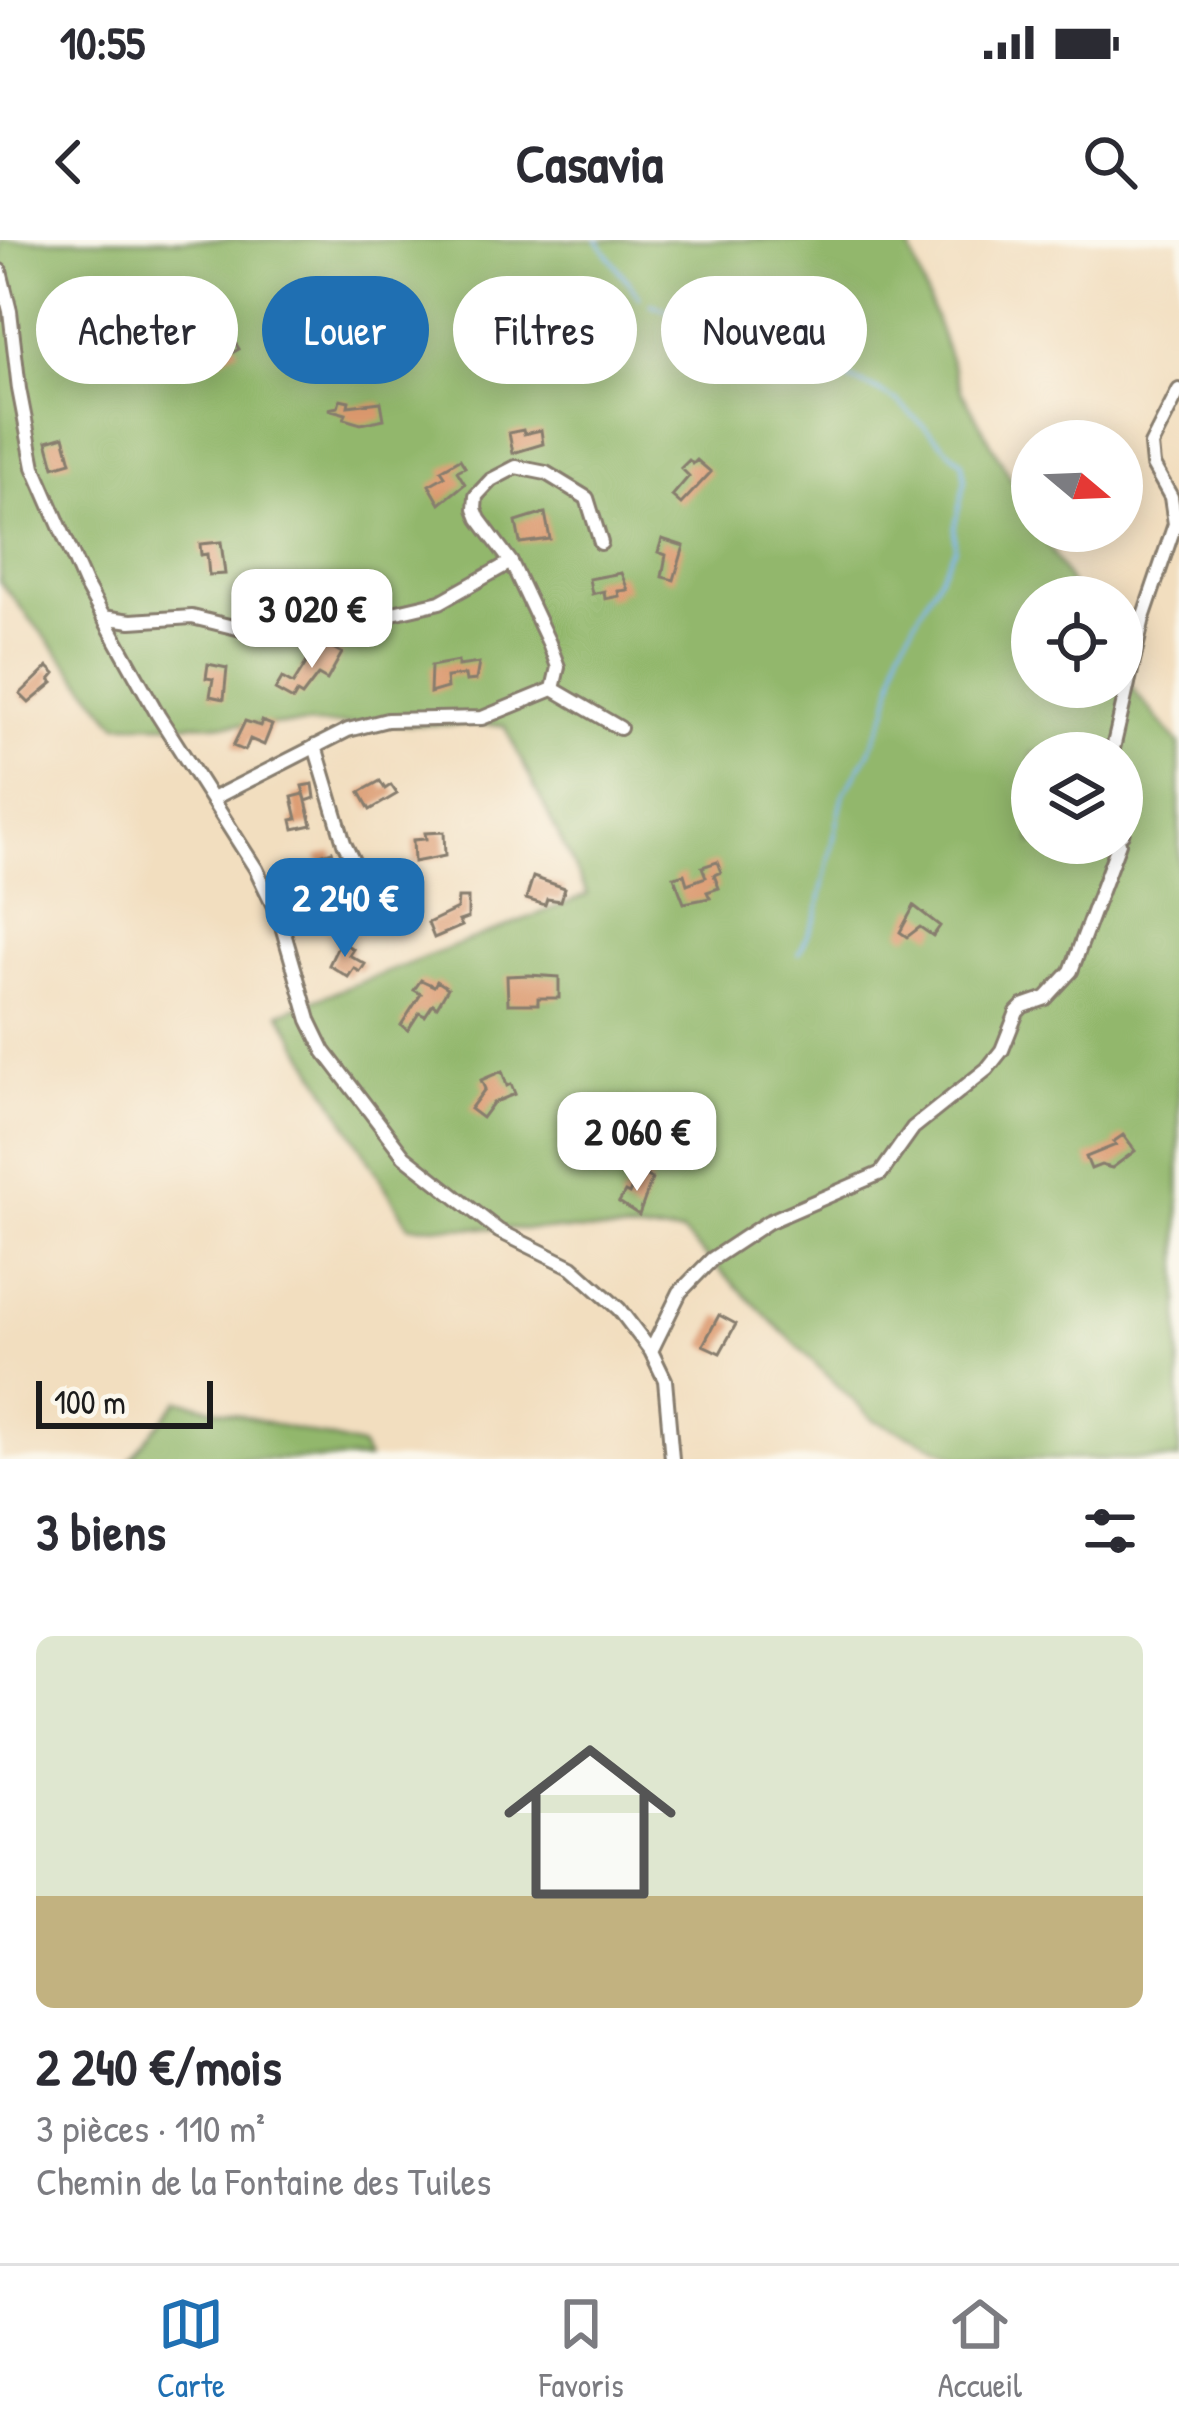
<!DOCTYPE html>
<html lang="fr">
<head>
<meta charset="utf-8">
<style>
	:root { --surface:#fff; --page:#f2f2f3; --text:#2b2b33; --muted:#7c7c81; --line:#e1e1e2; --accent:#1f6fb2 }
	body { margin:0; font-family:"Patrick Hand",sans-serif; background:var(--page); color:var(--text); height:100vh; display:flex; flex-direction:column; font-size:45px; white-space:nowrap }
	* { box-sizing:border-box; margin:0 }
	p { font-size:39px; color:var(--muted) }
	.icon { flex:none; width:66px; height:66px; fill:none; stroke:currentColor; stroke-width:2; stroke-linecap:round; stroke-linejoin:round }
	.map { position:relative; height:1219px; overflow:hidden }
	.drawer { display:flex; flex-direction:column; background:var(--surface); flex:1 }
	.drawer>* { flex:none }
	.hud { position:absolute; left:36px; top:36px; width:1107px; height:108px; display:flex; gap:24px }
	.needle { width:78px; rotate:109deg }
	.controls { position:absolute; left:1011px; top:180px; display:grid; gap:24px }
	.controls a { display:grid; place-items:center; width:132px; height:132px; border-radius:50%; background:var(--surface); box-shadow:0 6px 30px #0003; font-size:60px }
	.scale { position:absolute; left:36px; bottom:30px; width:177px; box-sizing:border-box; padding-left:12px; border:6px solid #1c1c1c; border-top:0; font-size:33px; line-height:42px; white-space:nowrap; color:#1c1c1c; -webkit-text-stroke:9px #fbf7ec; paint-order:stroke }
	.price { position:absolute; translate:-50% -102px; padding:0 27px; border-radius:24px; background:#fff; color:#222; font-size:39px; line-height:78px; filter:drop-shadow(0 3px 6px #0008) }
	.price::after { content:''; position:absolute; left:50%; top:72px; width:36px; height:27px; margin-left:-18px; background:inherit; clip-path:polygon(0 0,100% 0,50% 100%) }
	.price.selected { background:var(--accent); color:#fff }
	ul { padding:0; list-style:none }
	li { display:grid; align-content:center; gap:24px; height:636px; padding:0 36px }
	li+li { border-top:3px solid var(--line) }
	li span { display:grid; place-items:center; height:372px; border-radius:18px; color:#555 }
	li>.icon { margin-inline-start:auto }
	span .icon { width:216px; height:216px; fill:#fffc; stroke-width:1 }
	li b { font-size:51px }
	h2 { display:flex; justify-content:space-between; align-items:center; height:144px; padding:0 36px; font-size:51px }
	.tag { padding:0 42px; border-radius:54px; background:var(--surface); box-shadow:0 6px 30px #0003; font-size:42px; line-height:108px }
	.tag.selected { background:var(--accent); color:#fff }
	.status { display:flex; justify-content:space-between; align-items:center; height:84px; padding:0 60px; background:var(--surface); direction:ltr }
	.status svg { height:33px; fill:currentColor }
	header { display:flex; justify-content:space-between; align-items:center; height:156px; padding:0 36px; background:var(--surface); font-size:54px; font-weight:700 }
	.dock { display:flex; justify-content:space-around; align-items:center; height:168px; border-top:3px solid var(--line); background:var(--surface); font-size:33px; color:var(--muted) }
	.dock a { display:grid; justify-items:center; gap:6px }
	.dock .selected { color:var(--accent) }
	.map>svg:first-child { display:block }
	.forest { fill:#92b76c; stroke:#576a44; stroke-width:3; fill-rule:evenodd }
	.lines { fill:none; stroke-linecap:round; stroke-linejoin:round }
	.stream { stroke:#83b9f2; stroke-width:3 }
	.building { fill:#db996e }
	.minor-casing { stroke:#877d6e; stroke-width:18 }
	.minor { stroke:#fff; stroke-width:12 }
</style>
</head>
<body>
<div class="status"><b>10:55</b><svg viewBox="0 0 49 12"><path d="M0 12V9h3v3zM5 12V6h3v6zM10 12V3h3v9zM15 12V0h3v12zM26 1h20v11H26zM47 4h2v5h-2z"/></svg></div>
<header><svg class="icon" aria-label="back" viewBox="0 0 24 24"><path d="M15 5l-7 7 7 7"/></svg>Casavia<svg class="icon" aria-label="search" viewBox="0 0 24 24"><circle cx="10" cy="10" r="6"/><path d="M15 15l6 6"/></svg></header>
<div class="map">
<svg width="1179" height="1219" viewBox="0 0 1179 1219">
	<rect width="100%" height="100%" fill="#fbf7ec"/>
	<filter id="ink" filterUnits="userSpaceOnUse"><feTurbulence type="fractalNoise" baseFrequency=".00833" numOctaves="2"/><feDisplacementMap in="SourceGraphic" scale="24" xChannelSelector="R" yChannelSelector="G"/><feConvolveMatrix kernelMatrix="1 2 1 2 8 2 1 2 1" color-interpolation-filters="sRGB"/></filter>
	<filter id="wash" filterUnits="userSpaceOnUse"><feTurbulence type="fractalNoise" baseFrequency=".004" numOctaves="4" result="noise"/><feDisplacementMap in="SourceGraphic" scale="48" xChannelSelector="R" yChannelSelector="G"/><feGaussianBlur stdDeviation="2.7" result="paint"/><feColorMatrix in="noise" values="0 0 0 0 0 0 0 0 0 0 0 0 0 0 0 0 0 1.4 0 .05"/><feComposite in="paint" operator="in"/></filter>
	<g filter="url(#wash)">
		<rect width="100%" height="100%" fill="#f2debf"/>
		<!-- forest -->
		<path class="forest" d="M0 0H907L961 150 1032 276V291H1040L1078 357H1032V447H1122V436L1179 504V1219H963L872 1179 682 993 409 986 280 773 588 655 504 485 117 484 0 342ZM1032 513H1122V603H1032Z
			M179 1160 361 1206 368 1219H130Z"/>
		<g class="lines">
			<!-- stream -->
			<path class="stream" d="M597 0 639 57
				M651 64 701 84 721 85 753 103 873 148 898 162 962 222 965 241 954 289 955 308 900 408 888 468 869 513 844 553 817 675 799 714"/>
		</g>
		<g id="blocks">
			<!-- building -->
			<path class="building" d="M227 89 239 109 216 122 208 107 214 104 211 98Z
				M340 159 349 161 348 166 381 162 384 179 361 184 344 179 346 174 328 169 338 167Z
				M523 190 524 194 541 190 543 204 513 213 509 193Z
				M64 196 71 222 54 227 47 201Z
				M460 219 465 227 457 231 465 244 440 264 429 245 445 236 441 230Z
				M689 220 693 224 697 220 711 232 681 264 672 256 689 236 681 228Z
				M545 273 550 299 520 303 516 282Z
				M662 299 684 306 674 340 662 337 666 315 658 312Z
				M221 302 225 334 209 335 207 314 201 315 200 304Z
				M621 333 628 350 618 351 619 356 605 359 604 351 592 354 589 339Z
				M369 343 373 356 303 376 300 370 321 362 318 355 331 349 334 358Z
				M320 401 342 413 327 440 318 435 302 456 297 453 293 460 275 450 282 438 293 444Z
				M458 421V426L479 423 476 440 466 441 465 435 446 437 447 448 430 453 431 426Z
				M208 424 227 428 224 459 210 456 213 439 206 438Z
				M48 427 55 434 50 440 53 443 29 463 20 454Z
				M245 481 260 486 262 481 272 485 264 505 250 499 245 511 233 506Z
				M380 541 385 549 391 545 397 554 370 570 360 552Z
				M313 544 315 558 306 561 312 585 294 589 292 580 297 579 292 557 304 554 306 560 302 546Z
				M444 592 445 616 414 622 413 600 426 599 425 593Z
				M332 611 346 653 322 661 312 632 321 628 317 616Z
				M717 622 721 632 714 635 719 648 707 652 710 658 684 663 674 637 684 634 687 644 706 637 702 627Z
				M533 637 565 648 561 661 547 659 545 665 526 659Z
				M458 658H468V678L459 681 462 686 434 698 428 683 457 669Z
				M914 666 940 686 933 696 920 687 907 697 900 692Z
				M335 698 353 709 349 715 365 724 360 732 354 728 348 737 329 725 338 706Z
				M529 735 559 737V758H538V764H508L507 736Z
				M421 740 434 746 437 741 448 748 437 767 433 764 425 776 419 773 408 790 401 785 421 754 414 750Z
				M502 831 507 846 511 844 515 854 493 863 482 878 470 869 485 849 481 840Z
				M1123 895 1135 911 1112 928 1101 925 1091 929 1086 917 1116 905 1113 902Z
				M639 932 652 939 639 975 619 962 625 952 629 954Z
				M719 1075 736 1084 720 1113 703 1105Z"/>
		</g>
	</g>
	<g filter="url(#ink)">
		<use href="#blocks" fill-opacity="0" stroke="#877d6e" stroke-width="3"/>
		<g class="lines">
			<defs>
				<path id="minor" d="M0 31 10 71 19 149 34 227 85 344 158 475 256 629 280 679 309 780 324 811 404 916 499 991 572 1027 619 1069 651 1111 665 1140 672 1219
					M103 377 131 381 192 377 262 394 287 392 357 370 367 379 440 362 511 322
					M553 449 620 488
					M315 506 344 603 359 633 385 649
					M1112 513 1143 378 1175 284 1171 257 1153 225 1151 205 1179 150
					M212 559 348 490 387 480 482 478 553 449 558 427 549 403 511 322 479 279 475 269 476 256 491 240 516 227 546 233 587 258 601 303
					M1122 564 1125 580 1122 594
					M651 1111 680 1052 712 1019 768 982 881 933 913 888 987 829 1002 810 1017 772 1023 766 1046 758 1071 731 1119 603"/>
			</defs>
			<!-- minor casing -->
			<use href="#minor" class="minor-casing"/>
			<!-- minor -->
			<use href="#minor" class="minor"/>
		</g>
	</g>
</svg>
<div class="controls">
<a><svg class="needle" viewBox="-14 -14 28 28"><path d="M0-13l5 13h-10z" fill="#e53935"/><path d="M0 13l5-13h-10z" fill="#7c7c81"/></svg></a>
<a><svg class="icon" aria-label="locate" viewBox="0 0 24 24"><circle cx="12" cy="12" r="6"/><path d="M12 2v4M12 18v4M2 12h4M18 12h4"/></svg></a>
<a><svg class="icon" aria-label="layers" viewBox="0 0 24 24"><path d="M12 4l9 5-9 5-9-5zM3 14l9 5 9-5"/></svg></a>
</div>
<div class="scale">100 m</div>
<b class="price" style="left:312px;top:431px">3 020 €</b>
<b class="price selected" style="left:345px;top:720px">2 240 €</b>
<b class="price" style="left:637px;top:954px">2 060 €</b>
<div class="hud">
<a class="tag">Acheter</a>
<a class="tag selected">Louer</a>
<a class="tag">Filtres</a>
<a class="tag">Nouveau</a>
</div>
</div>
<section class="drawer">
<h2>3 biens<svg class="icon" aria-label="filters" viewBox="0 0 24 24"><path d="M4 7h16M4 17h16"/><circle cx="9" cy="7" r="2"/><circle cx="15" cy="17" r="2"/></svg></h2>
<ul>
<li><span style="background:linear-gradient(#dfe7d0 70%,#c2b280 0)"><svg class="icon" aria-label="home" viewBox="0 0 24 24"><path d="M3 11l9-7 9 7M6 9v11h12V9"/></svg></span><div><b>2 240 €/mois</b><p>3 pièces · 110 m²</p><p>Chemin de la Fontaine des Tuiles</p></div></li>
</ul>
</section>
<nav class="dock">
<a class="selected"><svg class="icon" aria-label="map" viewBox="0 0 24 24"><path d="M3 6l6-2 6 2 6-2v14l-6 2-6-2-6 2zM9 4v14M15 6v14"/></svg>Carte</a>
<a><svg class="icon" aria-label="saved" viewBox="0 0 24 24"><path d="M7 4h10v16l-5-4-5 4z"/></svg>Favoris</a>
<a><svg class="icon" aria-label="home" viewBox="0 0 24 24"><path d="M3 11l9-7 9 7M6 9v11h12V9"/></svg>Accueil</a>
</nav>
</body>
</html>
